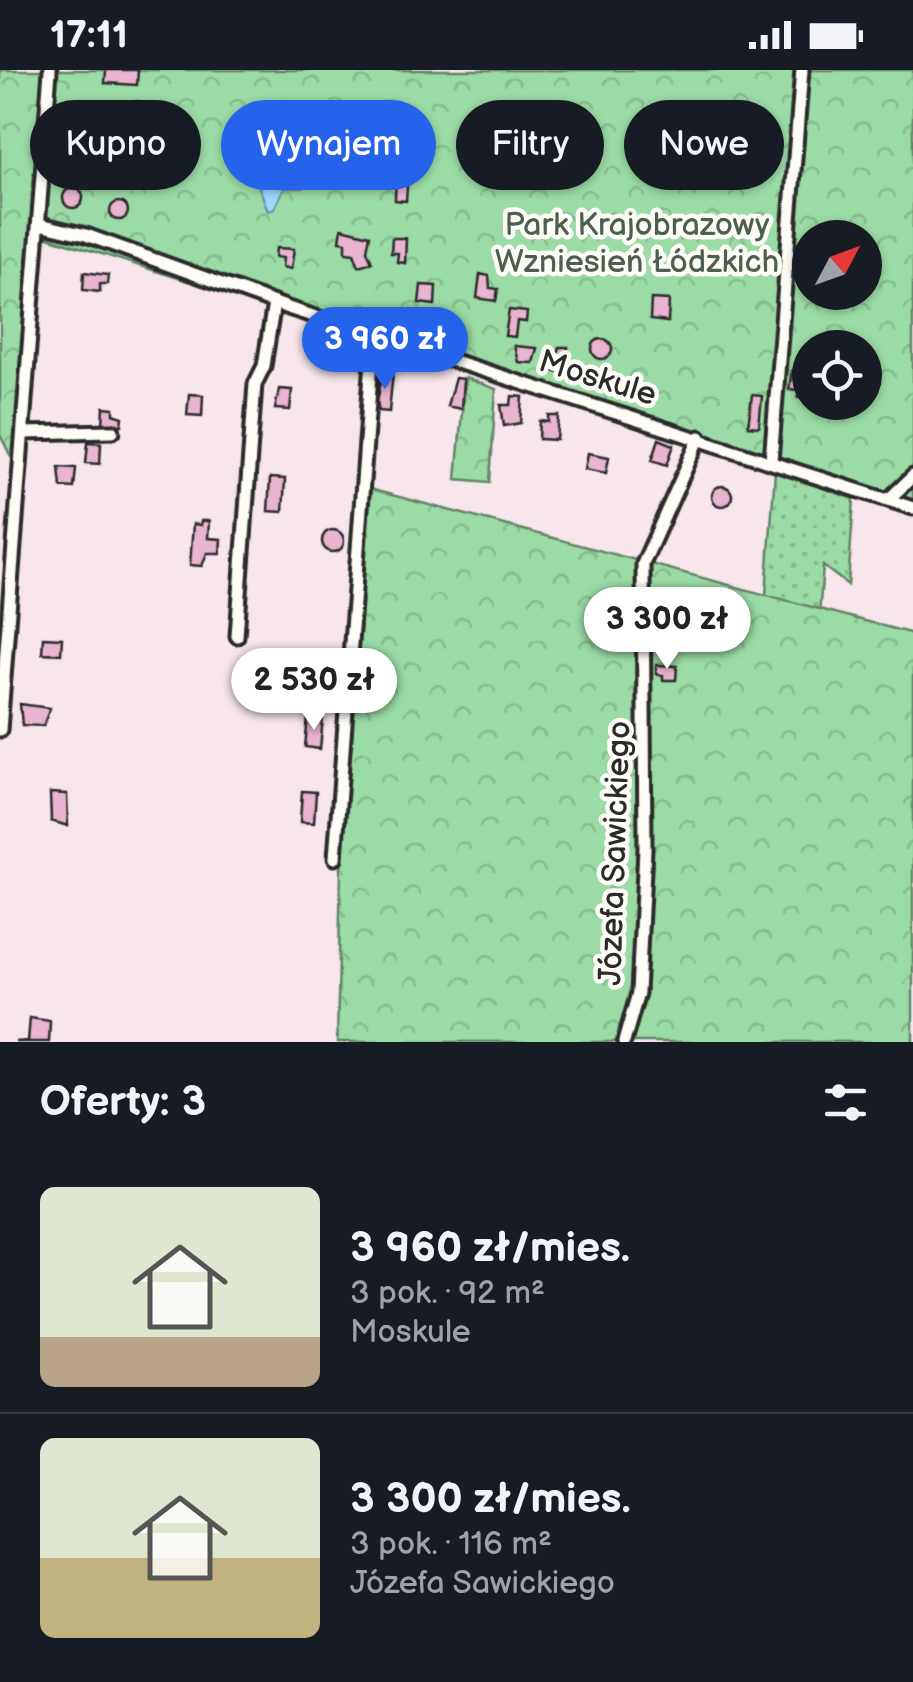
<!DOCTYPE html>
<html lang="pl">
<head>
<meta charset="utf-8">
<style>
	:root { --surface:#171b24; --page:#20242c; --text:#f1f3f6; --muted:#9ea1a6; --line:#363941; --accent:#2563eb }
	body { margin:0; font-family:"Balsamiq Sans",sans-serif; background:var(--page); color:var(--text); height:100vh; display:flex; flex-direction:column; font-size:38px; white-space:nowrap }
	* { box-sizing:border-box; margin:0 }
	p { font-size:32px; color:var(--muted) }
	.icon { flex:none; width:55px; height:55px; fill:none; stroke:currentColor; stroke-width:2; stroke-linecap:round; stroke-linejoin:round }
	.map { position:relative; height:972px; overflow:hidden }
	.details { display:flex; flex-direction:column; background:var(--surface); flex:1 }
	.details>* { flex:none }
	.top-card { position:absolute; left:30px; top:30px; width:855px; height:90px; display:flex; gap:20px }
	.needle { width:65px; rotate:49deg }
	.controls { position:absolute; left:792px; top:150px; display:grid; gap:20px }
	.controls a { display:grid; place-items:center; width:90px; height:90px; border-radius:50%; background:var(--surface); box-shadow:0 2px 8px #0004; font-size:50px }
	.price { position:absolute; translate:-50% -85px; padding:0 22px; border-radius:35px; background:#fff; color:#222; font-size:32px; line-height:65px; filter:drop-shadow(0 2px 5px #0008) }
	.price::after { content:''; position:absolute; left:50%; top:60px; width:30px; height:22px; margin-left:-15px; background:inherit; clip-path:polygon(0 0,100% 0,50% 100%) }
	.price.active { background:var(--accent); color:#fff }
	ul { padding:0; list-style:none }
	li { display:flex; align-items:center; gap:30px; height:250px; padding:0 40px }
	li+li { border-top:2px solid var(--line) }
	li span { display:grid; place-items:center; flex:none; width:280px; height:200px; border-radius:15px; color:#555 }
	li>.icon { margin-inline-start:auto }
	span .icon { width:120px; height:120px; fill:#fffc; stroke-width:1 }
	li b { font-size:42px }
	h2 { display:flex; justify-content:space-between; align-items:center; height:120px; padding:0 40px; font-size:42px }
	.tag { padding:0 35px; border-radius:45px; background:var(--surface); box-shadow:0 2px 8px #0004; font-size:35px; line-height:90px }
	.tag.active { background:var(--accent); color:#fff }
	.status { display:flex; justify-content:space-between; align-items:center; height:70px; padding:0 50px; background:var(--surface); direction:ltr }
	.status svg { height:28px; fill:currentColor }
	.map>svg:first-child { display:block }
	.grass { fill:url(#grass-dots); stroke:#638368; stroke-width:2.5 }
	.park { fill:url(#park-crowns); stroke:#638368; stroke-width:2.5; fill-rule:evenodd }
	.water { fill:url(#water-ripples); stroke:#7093aa; stroke-width:2.5 }
	.building { fill:#e8b4cf; stroke:#2b2b2b; stroke-width:2.5 }
	.lines { fill:none; stroke-linecap:round; stroke-linejoin:round }
	.minor-casing { stroke:#2b2b2b; stroke-width:19 }
	.minor { stroke:#fdfcf7; stroke-width:11 }
	.labels { text-anchor:middle; stroke-width:9; stroke-linejoin:round; paint-order:stroke }
	.park-label { font-size:32px; fill:#4d6050; stroke:#fdfcf7 }
	.street-label { font-size:32px; fill:#2b2b2b; stroke:#fdfcf7 }
</style>
</head>
<body>
<div class="status"><b>17:11</b><svg viewBox="0 0 49 12"><path d="M0 12V9h3v3zM5 12V6h3v6zM10 12V3h3v9zM15 12V0h3v12zM26 1h20v11H26zM47 4h2v5h-2z"/></svg></div>
<div class="map">
<svg width="913" height="972" viewBox="0 0 913 972">
	<defs>
		<pattern id="grass-dots" width="8" height="8" patternUnits="userSpaceOnUse" patternTransform="scale(2.5)"><rect width="8" height="8" fill="#9bdba5"/><path d="M2 2h.1M6 6h.1" fill="none" stroke="#86bc8e" stroke-width="1.8" stroke-linecap="round"/></pattern>
		<pattern id="park-crowns" width="20" height="18" patternUnits="userSpaceOnUse" patternTransform="scale(2.5)"><rect width="20" height="18" fill="#9bdba5"/><path d="M2 6a3 3 0 1 1 6 0M12 15a3 3 0 1 1 6 0" fill="none" stroke="#86bc8e"/></pattern>
		<pattern id="water-ripples" width="26" height="14" patternUnits="userSpaceOnUse" patternTransform="scale(2.5)"><rect width="26" height="14" fill="#9ed8fe"/><path d="M2 4q2-2 4 0t4 0M15 11q2-2 4 0t4 0" fill="none" stroke="#88bada"/></pattern>
	</defs>
	<rect width="100%" height="100%" fill="#f7e6eb"/>
	<filter id="ink" filterUnits="userSpaceOnUse"><feTurbulence type="fractalNoise" baseFrequency=".01" numOctaves="2"/><feDisplacementMap in="SourceGraphic" scale="20" xChannelSelector="R" yChannelSelector="G"/><feConvolveMatrix kernelMatrix="1 2 1 2 8 2 1 2 1" color-interpolation-filters="sRGB"/></filter>
	<g filter="url(#ink)">
		<!-- grass -->
		<path class="grass" d="M775 401 854 429 848 515 823 496 818 559 760 606Z"/>
		<!-- park -->
		<path class="park" d="M0 0H913V441L42 165 22 408 0 365ZM810 168H865V222H810ZM810 278H865V332H810Z
			M465 308 496 319 490 412 456 409Z
			M358 416 913 564V972H337L346 585Z"/>
		<!-- water -->
		<path class="water" d="M269 59 314 63 325 81 311 89 312 112 303 118H284L274 139 268 141 259 117 260 91 267 85Z"/>
		<!-- building -->
		<path class="building" d="M106 0H138L137 15 105 13Z
			M291 68 313 69 312 80 298 79 290 91 286 88 295 75H290Z
			M89 100 117 103 116 112 97 114 88 109Z
			M396 102 408 103 406 131 395 130Z
			M63 128a10 10 0 1 1 20 0a10 10 0 1 1-20 0Z
			M110 141a9 9 0 1 1 18 0a9 9 0 1 1-18 0Z
			M342 158 370 165 367 180 372 192 359 196 354 183 346 182V172L340 171Z
			M392 168H406L405 193 397 192 398 183H391Z
			M276 178 294 179 291 199 282 197 283 188 275 187Z
			M84 202 108 205 107 214H100V222L83 220Z
			M480 204 489 206 490 218 498 219 496 231 477 228Z
			M421 215 436 216 435 235 419 233Z
			M651 229 669 230 668 252 650 250Z
			M509 240 527 242 526 252 517 251 515 267 505 266Z
			M592 279a10 10 0 1 1 20 0a10 10 0 1 1-20 0Z
			M316 284a9 9 0 1 1 18 0a9 9 0 1 1-18 0Z
			M514 276 537 278 533 293 518 292Z
			M559 277H568L566 302 552 301Z
			M792 300 805 301 803 327H798V320L789 319Z
			M383 301 393 302 389 342 379 341 377 332Z
			M455 308 463 309 461 339 447 336Z
			M279 319 292 320 290 340 275 339Z
			M189 324 203 325 202 346 187 345Z
			M752 325 762 326 759 357 748 356Z
			M512 326 523 327 521 353 504 356 501 335H511Z
			M104 337 114 338V344L123 347 122 355 103 354Z
			M549 346H559L557 370 539 369 540 351 549 352Z
			M659 369 674 375 667 395 652 390Z
			M88 372 101 373 100 394 86 393Z
			M588 383 609 387 606 403 585 399Z
			M59 397 76 398 74 418 61 417Z
			M270 408 285 409 283 442 268 441Z
			M712 426a10 10 0 1 1 20 0a10 10 0 1 1-20 0Z
			M201 451H209L208 468 221 469 220 483H207L202 496 190 495 193 454 201 455Z
			M322 471a11 11 0 1 1 22 0a11 11 0 1 1-22 0Z
			M43 567 62 568 61 584 42 583Z
			M656 595 677 596 676 610H663V605L656 604Z
			M20 634 50 638 43 656 22 655Z
			M308 647 323 648 320 679 305 677Z
			M302 721 316 722 314 753 300 752Z
			M50 723 67 724 68 756 51 751Z
			M30 948 50 951 49 972H15L28 971Z"/>
		<g class="lines">
			<defs>
				<path id="minor" d="M40 154 86 165 288 238 913 438
					M23 363 113 361
					M771 391 802 0
					M888 430 913 406
					M237 566 255 314 264 296 274 233
					M0 660 50 0
					M335 788 374 264
					M624 972 638 923 645 779 643 494 700 367"/>
			</defs>
			<!-- minor casing -->
			<use href="#minor" class="minor-casing"/>
			<!-- minor -->
			<use href="#minor" class="minor"/>
		</g>
	</g>
	<g class="labels">
		<!-- park labels -->
		<g class="park-label">
			<text x="637" y="165">Park Krajobrazowy<tspan x="637" dy="37">Wzniesień Łódzkich</tspan></text>
		</g>
		<!-- street labels -->
		<g class="street-label">
			<text transform="translate(598 307) rotate(17)" y="11">Moskule</text>
			<text transform="translate(614 783) rotate(-88)" y="11">Józefa Sawickiego</text>
		</g>
	</g>
</svg>
<div class="controls">
<a><svg class="needle" viewBox="-14 -14 28 28"><path d="M0-13l5 13h-10z" fill="#e53935"/><path d="M0 13l5-13h-10z" fill="#9ea1a6"/></svg></a>
<a><svg class="icon" aria-label="locate" viewBox="0 0 24 24"><circle cx="12" cy="12" r="6"/><path d="M12 2v4M12 18v4M2 12h4M18 12h4"/></svg></a>
</div>
<b class="price active" style="left:385px;top:322px">3 960 zł</b>
<b class="price" style="left:667px;top:602px">3 300 zł</b>
<b class="price" style="left:314px;top:663px">2 530 zł</b>
<div class="top-card">
<a class="tag">Kupno</a>
<a class="tag active">Wynajem</a>
<a class="tag">Filtry</a>
<a class="tag">Nowe</a>
</div>
</div>
<section class="details">
<h2>Oferty: 3<svg class="icon" aria-label="filters" viewBox="0 0 24 24"><path d="M4 7h16M4 17h16"/><circle cx="9" cy="7" r="2"/><circle cx="15" cy="17" r="2"/></svg></h2>
<ul>
<li><span style="background:linear-gradient(#dfe7d0 75%,#b9a48a 0)"><svg class="icon" aria-label="home" viewBox="0 0 24 24"><path d="M3 11l9-7 9 7M6 9v11h12V9"/></svg></span><div><b>3 960 zł/mies.</b><p>3 pok. · 92 m²</p><p>Moskule</p></div></li>
<li><span style="background:linear-gradient(#dfe7d0 60%,#c2b280 0)"><svg class="icon" aria-label="home" viewBox="0 0 24 24"><path d="M3 11l9-7 9 7M6 9v11h12V9"/></svg></span><div><b>3 300 zł/mies.</b><p>3 pok. · 116 m²</p><p>Józefa Sawickiego</p></div></li>
</ul>
</section>
</body>
</html>
